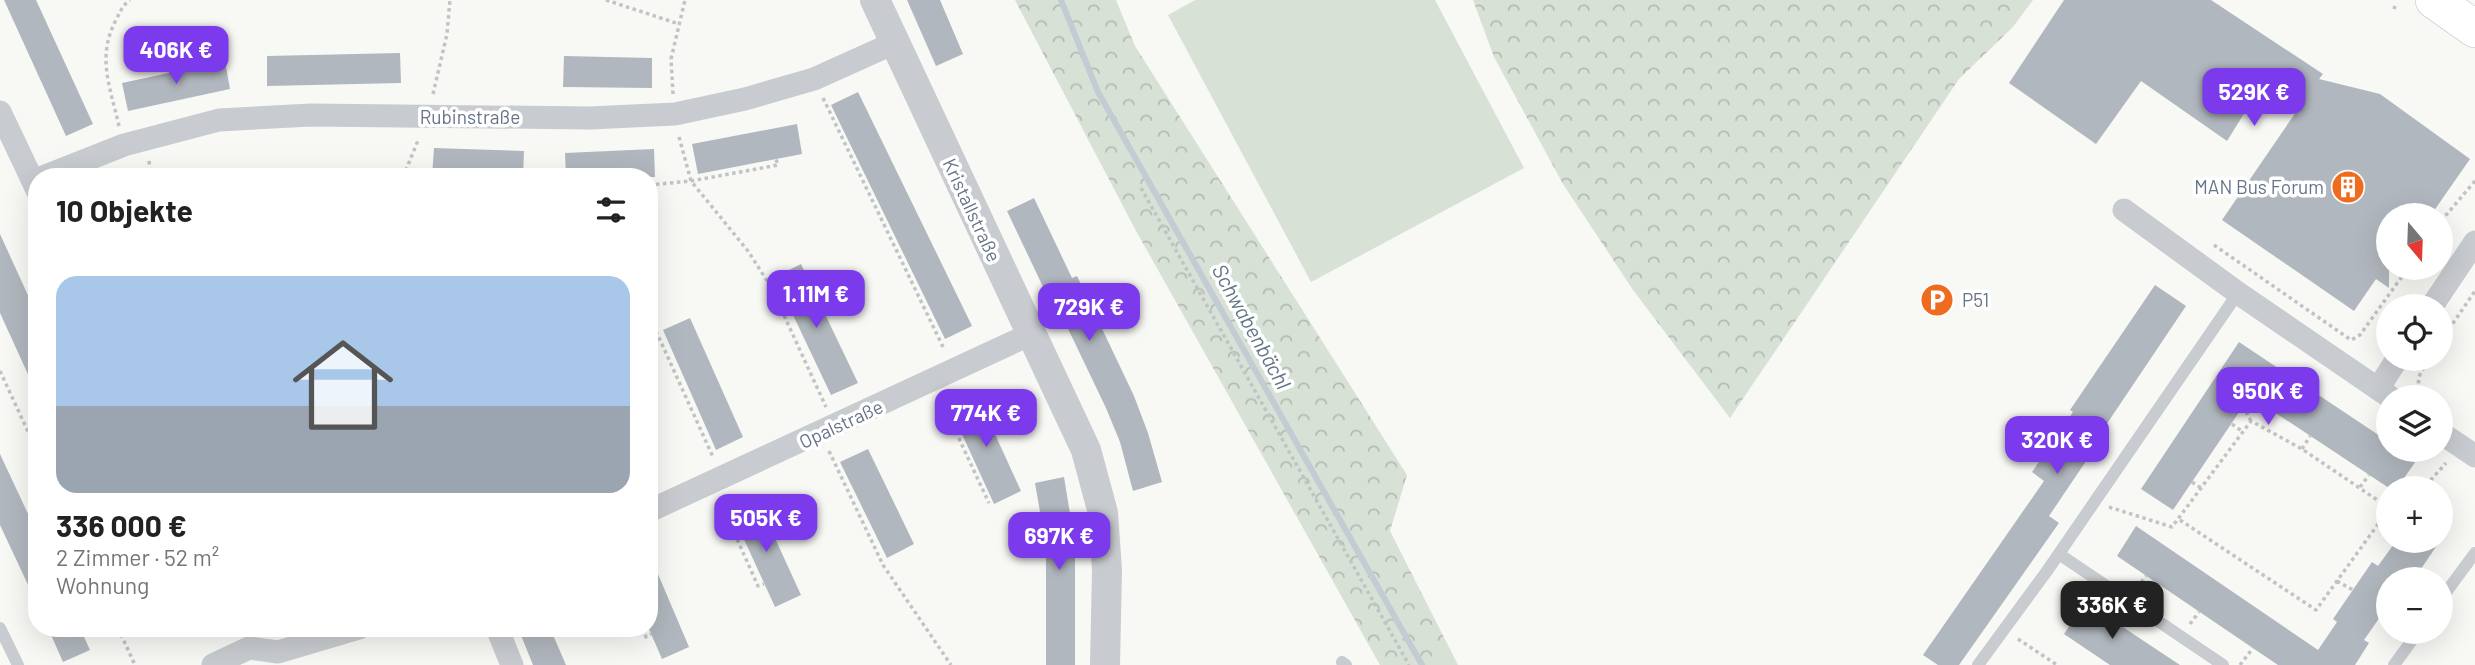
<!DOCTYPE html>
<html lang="de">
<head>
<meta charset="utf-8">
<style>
	:root { --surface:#fff; --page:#f6f6f6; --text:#222; --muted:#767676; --line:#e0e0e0; --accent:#7c3aed }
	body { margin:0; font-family:Barlow,sans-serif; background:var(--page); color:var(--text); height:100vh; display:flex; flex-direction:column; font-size:26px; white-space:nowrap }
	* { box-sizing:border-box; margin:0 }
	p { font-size:23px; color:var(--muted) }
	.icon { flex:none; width:38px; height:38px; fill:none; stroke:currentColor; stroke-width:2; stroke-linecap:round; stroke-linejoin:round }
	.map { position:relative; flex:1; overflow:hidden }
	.details { position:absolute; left:28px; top:168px; width:630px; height:469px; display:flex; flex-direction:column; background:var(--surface); border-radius:28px; box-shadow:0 7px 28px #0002 }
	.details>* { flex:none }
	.needle { width:46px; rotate:161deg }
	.buttons { position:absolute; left:2376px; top:203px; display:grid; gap:14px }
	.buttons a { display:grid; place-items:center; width:77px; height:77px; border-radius:50%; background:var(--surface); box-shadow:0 7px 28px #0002; font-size:35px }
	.price { position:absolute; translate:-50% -60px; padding:0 16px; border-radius:14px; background:var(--accent); color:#fff; font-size:23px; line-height:46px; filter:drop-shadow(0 2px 4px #0008) }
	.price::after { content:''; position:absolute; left:50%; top:42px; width:21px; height:16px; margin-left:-10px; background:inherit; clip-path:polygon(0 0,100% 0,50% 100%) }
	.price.selected { background:#222; color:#fff }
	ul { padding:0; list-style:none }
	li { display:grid; align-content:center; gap:14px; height:371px; padding:0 28px }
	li+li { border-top:2px solid var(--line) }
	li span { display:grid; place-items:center; height:217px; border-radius:21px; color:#555 }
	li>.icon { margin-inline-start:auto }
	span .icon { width:126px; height:126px; fill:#fffc; stroke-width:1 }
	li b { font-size:30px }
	h2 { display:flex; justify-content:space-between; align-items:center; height:84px; padding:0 28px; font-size:30px }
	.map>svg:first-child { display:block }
	.forest { fill:url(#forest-crowns) }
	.green { fill:#d8e1d6 }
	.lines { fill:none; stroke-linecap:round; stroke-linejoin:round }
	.stream { stroke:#c2ccd2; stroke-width:6 }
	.building { fill:#b1b7be }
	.primary-casing { stroke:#bbbec2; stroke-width:38 }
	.path { stroke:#c1c3c6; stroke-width:3.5; stroke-dasharray:3.5 3.5; stroke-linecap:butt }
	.service { stroke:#c8cbcf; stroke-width:12 }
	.minor { stroke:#c8cbcf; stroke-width:23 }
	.tertiary { stroke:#c8cbcf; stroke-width:30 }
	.primary { stroke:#fff; stroke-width:37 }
	.labels { text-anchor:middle; stroke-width:7; stroke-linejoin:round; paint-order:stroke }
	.street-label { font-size:19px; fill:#657488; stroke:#fff }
	.poi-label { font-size:19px; fill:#657488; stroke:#fff; text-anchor:end }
	.water-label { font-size:21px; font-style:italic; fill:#617684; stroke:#fff }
</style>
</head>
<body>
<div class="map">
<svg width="2475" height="665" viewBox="0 0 2475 665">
	<defs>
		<pattern id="forest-crowns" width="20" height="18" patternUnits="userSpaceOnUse" patternTransform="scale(1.75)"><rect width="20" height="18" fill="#d8e1d6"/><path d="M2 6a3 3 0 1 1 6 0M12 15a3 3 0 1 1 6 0" fill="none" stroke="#b3bbb3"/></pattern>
	</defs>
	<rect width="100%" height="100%" fill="#f8f8f5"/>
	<!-- forest -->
	<path class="forest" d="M1015 0H1116L1135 46 1407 475 1390 531 1458 665H1380L1135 229Z
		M1473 0H2033L2012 28 1959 79 1730 418 1633 290 1563 184 1494 57Z"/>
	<!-- green -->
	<path class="green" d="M1195 0H1435L1524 168 1311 282 1168 15Z"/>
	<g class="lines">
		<!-- stream -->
		<path class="stream" d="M1061 0 1098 92 1422 665"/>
	</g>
	<!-- building -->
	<path class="building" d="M4 0H36L93 124 66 136Z
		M907 0H940L963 54 936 66Z
		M2064 0H2211L2323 74 2319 79 2380 94 2470 159 2431 215H2389V288L2376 279 2354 311 2222 220 2296 112 2260 88 2227 141 2141 81 2096 144 2009 83Z
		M400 53 401 83 267 86V56Z
		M564 56 652 58V88L563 87Z
		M225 61 230 89 128 111 122 83Z
		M858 92 972 326 945 339 831 105Z
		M797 124 802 154 698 174 692 144Z
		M434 148 524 151 523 177H432Z
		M654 149 655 177H566L565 153Z
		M1034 198 1072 278 1077 276 1134 396 1148 433 1162 482 1133 491 1120 442 1106 408 1049 289 1045 291 1007 211Z
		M0 234 37 315V394L0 313Z
		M801 264 858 383 831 395 775 277Z
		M2155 285 2186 306 2102 431 2105 433 2049 516 2059 523 1959 665H1938L1923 655 2044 481 2032 472 2073 412 2070 410Z
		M690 318 743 437 716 450 663 330Z
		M2239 342 2389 442V450H2400L2416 461 2397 488H2389L2250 396 2173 510 2141 489Z
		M977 395 1021 491 994 504 950 408Z
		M868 449 914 544 887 558 840 462Z
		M0 454 37 533V604L0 525Z
		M1064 477 1075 544V665H1046V547L1035 483Z
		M758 501 801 595 775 607 732 513Z
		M2136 526 2318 650 2337 622 2333 619 2372 562 2378 566 2396 541H2440L2414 579H2389V604L2364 640 2369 643 2355 665H2278L2117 556Z
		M649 553 689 647 662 659 649 629Z
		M2085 602 2180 665H2110L2064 634Z
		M48 628H80L90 650 63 662Z
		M518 628H550L566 665H533Z"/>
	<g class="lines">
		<defs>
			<path id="primary" d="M2434 0 2475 29"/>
		</defs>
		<!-- primary casing -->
		<use href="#primary" class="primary-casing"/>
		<!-- path -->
		<path class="path" d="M606 0 679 24
			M2394 9 2395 6
			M433 94 447 34 450 0
			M673 94 671 59 685 0
			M823 98 944 349
			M119 126C110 86 96 56 117 18 121 10 123 5 130 0
			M679 137 691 181 748 251 771 287 826 407
			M149 161 151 177
			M403 177 419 138
			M649 185 691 181 778 165 776 159
			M1141 188 1409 665
			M2441 221 2475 181
			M2214 245 2351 340 2360 335 2408 268
			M656 331 713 457
			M2441 341 2475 291
			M0 371 37 451
			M2422 397C2415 379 2419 374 2430 359
			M941 400 989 503
			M2251 421 2247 414 2254 398
			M2232 424 2243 432
			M2302 449 2310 436
			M829 451 883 565 951 665
			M2192 482 2201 488
			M2360 487 2369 475
			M2419 488 2429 482 2446 463
			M720 501 758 586 764 584
			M2109 507 2172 527 2251 421 2302 449 2389 508
			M2180 520 2316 610 2389 509
			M2379 520 2389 527
			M2337 581 2353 590
			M2137 588 2146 576
			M2190 624 2199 612
			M118 628 135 665
			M643 628 646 637 651 634
			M2018 639 2057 665
			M2240 665 2253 648"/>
		<!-- service -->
		<path class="service" d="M2059 554 2223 665
			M2441 599 2475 553
			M0 628 18 665
			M1342 662 1346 665
			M1978 665 2047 571 2238 293
			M2394 665 2418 632"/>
		<!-- minor -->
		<path class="minor" d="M0 112 37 190
			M43 177 124 145 219 120 311 115 590 118 675 114 745 99 814 79 894 43
			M2124 210 2238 293 2390 397
			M2432 306 2475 242
			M2378 389 2397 359
			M2441 433 2475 456
			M649 511 1031 334
			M497 628 512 665
			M249 648 278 652 359 628
			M213 665 249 648"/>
		<!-- tertiary -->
		<path class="tertiary" d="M875 0 1086 450 1103 513 1107 570 1105 665"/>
		<!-- primary -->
		<use href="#primary" class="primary"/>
	</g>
	<!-- icons -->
	<defs>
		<symbol id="building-disc" viewBox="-11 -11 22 22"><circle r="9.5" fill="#ef6b1f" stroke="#fff"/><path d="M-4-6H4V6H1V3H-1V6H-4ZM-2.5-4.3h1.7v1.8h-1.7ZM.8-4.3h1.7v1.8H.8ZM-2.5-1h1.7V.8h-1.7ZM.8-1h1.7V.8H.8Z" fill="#fff"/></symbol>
		<symbol id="parking-disc" viewBox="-11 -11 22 22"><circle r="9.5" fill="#ef6b1f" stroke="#fff"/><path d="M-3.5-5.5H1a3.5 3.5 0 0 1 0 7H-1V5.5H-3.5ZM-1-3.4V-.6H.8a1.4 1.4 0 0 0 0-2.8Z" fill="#fff"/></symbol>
	</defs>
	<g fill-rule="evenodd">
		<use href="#building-disc" x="2329" y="168" width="38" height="38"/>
		<use href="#parking-disc" x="1918" y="281" width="38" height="38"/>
	</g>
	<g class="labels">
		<!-- street labels -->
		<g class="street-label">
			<text x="470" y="124">Rubinstraße</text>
			<text transform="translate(972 210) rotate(65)" y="7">Kristallstraße</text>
			<text transform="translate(841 424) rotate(-25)" y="7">Opalstraße</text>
		</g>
		<!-- poi labels -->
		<g class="poi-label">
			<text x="2324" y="194">MAN Bus Forum</text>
			<text x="1962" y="307" text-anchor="start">P51</text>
		</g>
		<!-- water labels -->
		<g class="water-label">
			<text transform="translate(1251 327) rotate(61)" y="7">Schwabenbächl</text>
		</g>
	</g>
</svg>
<div class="buttons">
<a><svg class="needle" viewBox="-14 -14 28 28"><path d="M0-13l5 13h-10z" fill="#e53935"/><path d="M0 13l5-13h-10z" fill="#767676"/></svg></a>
<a><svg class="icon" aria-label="locate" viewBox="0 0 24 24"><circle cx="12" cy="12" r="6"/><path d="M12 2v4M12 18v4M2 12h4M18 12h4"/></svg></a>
<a><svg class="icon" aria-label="layers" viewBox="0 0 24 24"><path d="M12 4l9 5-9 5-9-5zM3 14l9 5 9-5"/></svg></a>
<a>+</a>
<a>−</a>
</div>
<b class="price" style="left:176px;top:86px">406K €</b>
<b class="price" style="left:2254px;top:128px">529K €</b>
<b class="price" style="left:816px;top:330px">1.11M €</b>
<b class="price" style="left:1089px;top:343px">729K €</b>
<b class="price" style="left:2268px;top:427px">950K €</b>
<b class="price" style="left:986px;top:449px">774K €</b>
<b class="price" style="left:2057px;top:476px">320K €</b>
<b class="price" style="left:766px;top:554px">505K €</b>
<b class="price" style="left:1059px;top:572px">697K €</b>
<b class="price selected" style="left:2112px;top:641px">336K €</b>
<section class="details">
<h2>10 Objekte<svg class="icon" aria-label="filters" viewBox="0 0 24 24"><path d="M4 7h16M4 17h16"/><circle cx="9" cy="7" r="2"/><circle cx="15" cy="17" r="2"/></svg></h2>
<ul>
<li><span style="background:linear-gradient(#a9c7e8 60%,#9aa5b1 0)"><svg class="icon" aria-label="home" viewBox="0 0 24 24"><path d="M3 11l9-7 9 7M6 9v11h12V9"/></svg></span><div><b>336 000 €</b><p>2 Zimmer · 52 m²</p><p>Wohnung</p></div></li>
</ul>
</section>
</div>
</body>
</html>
